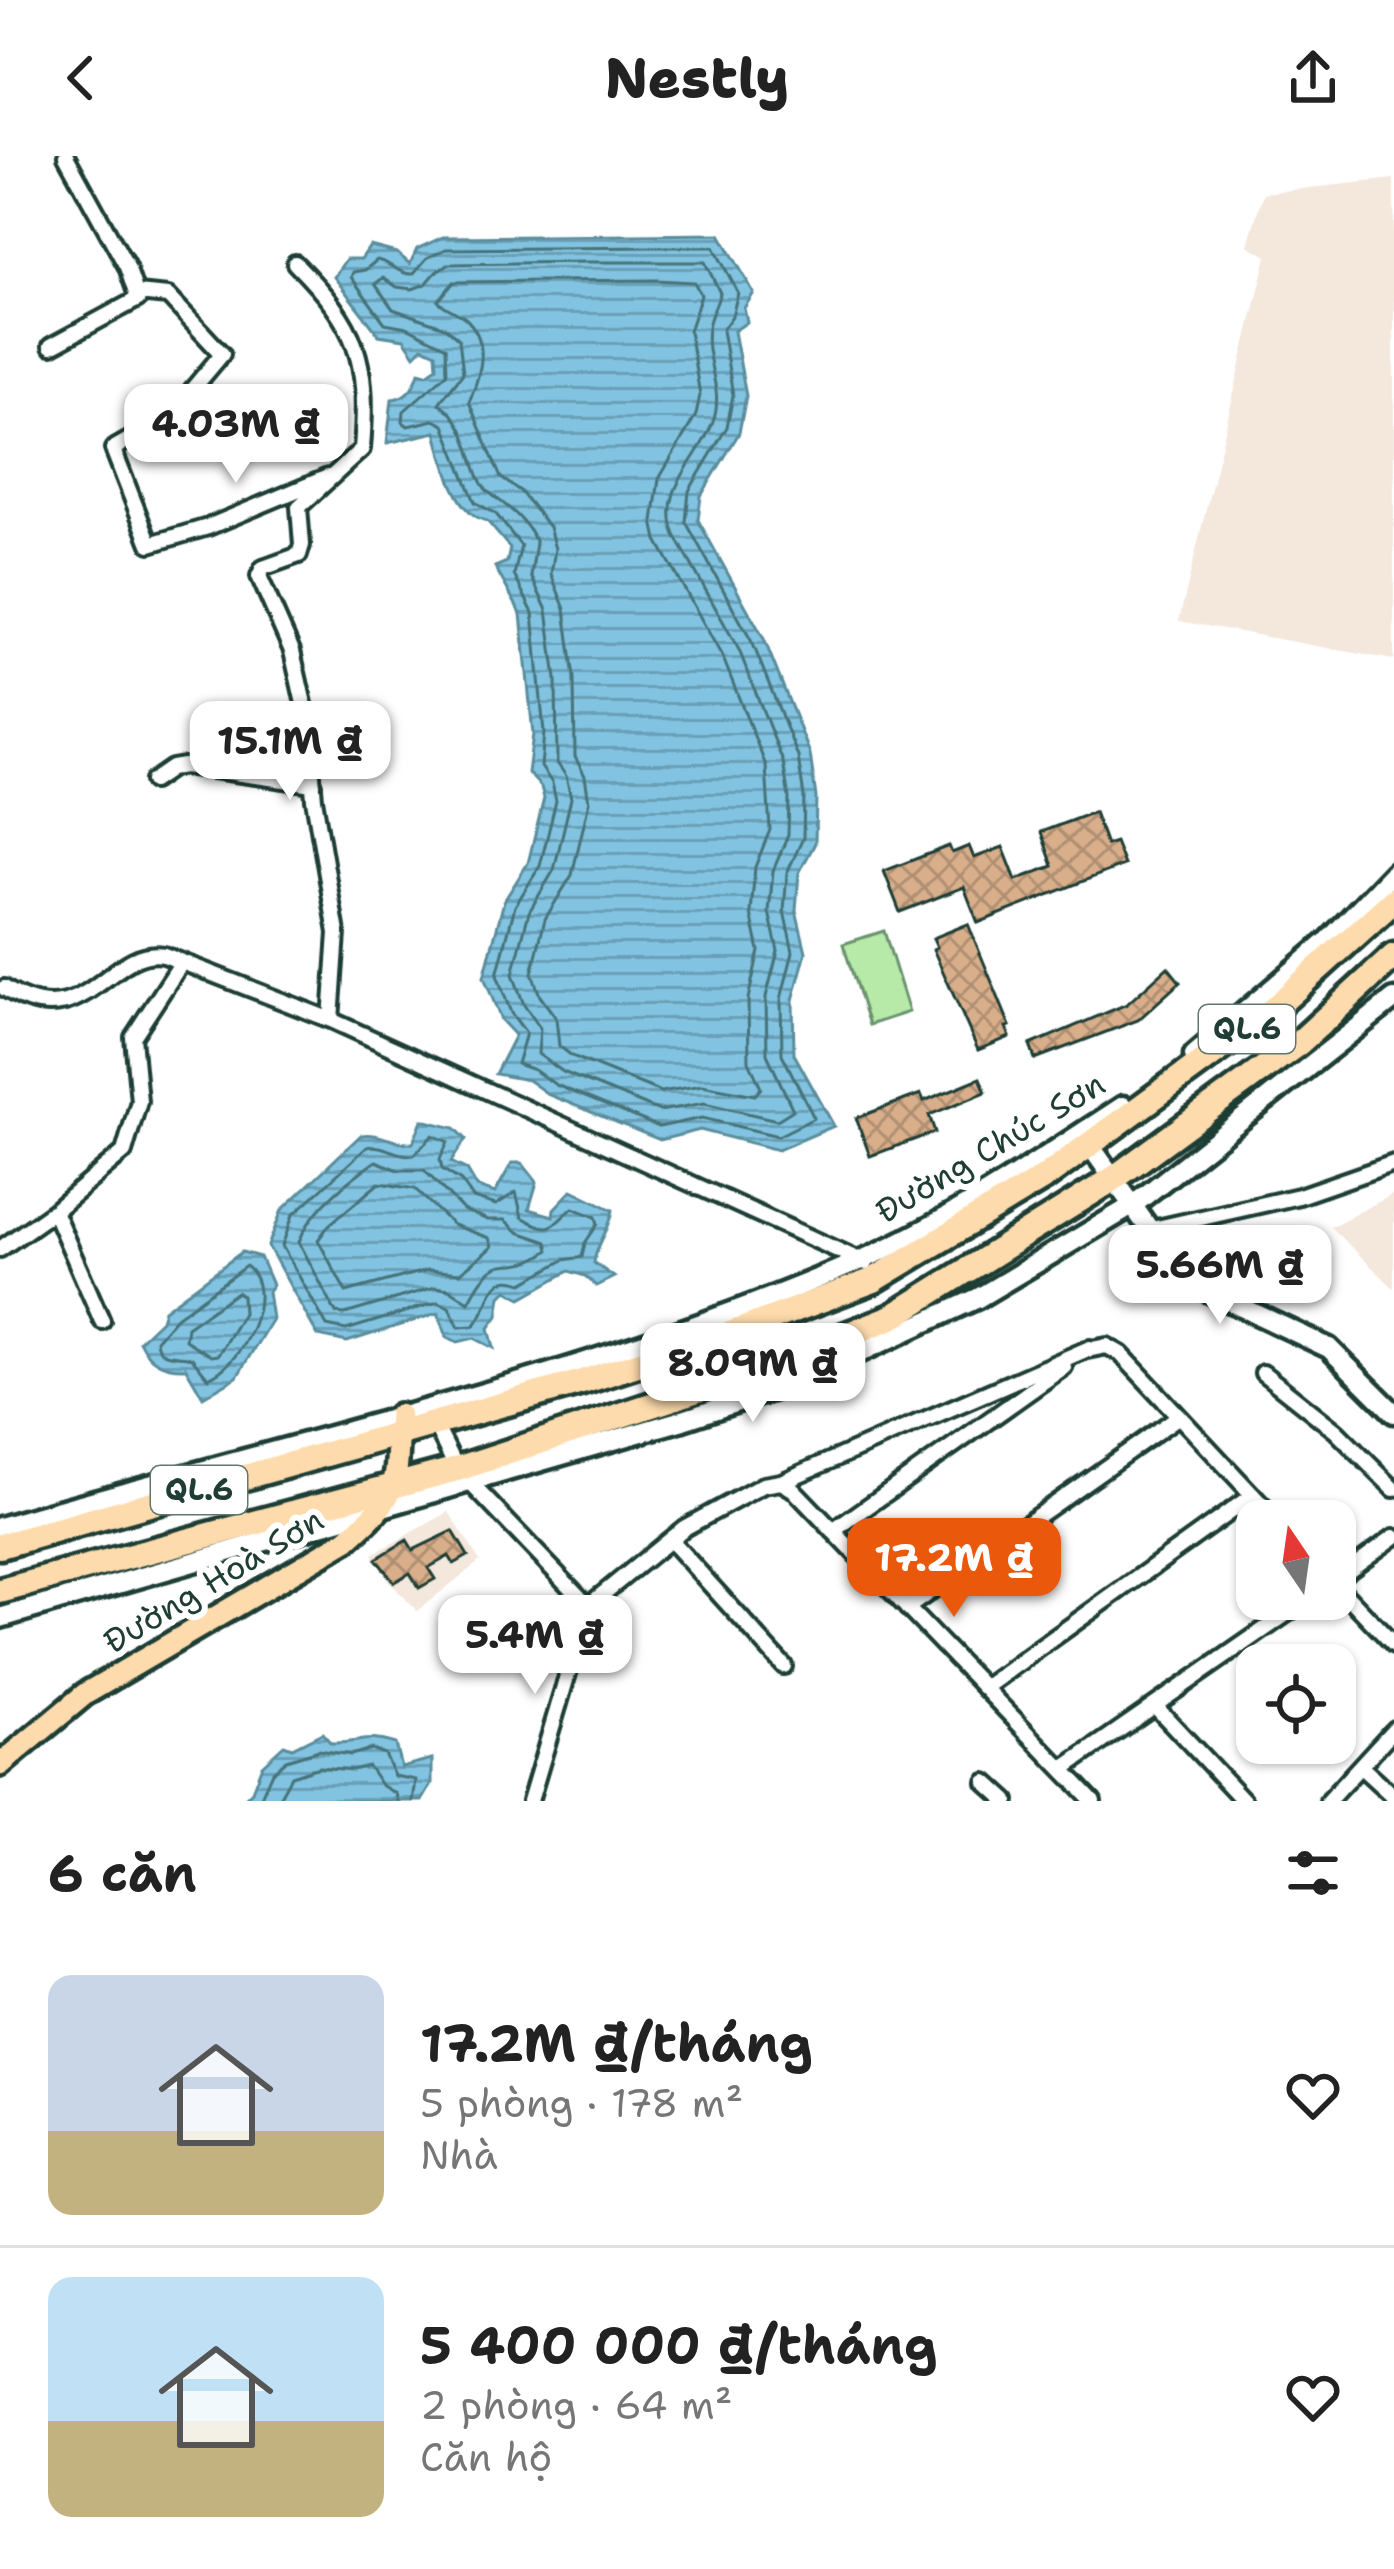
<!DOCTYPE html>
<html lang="vi">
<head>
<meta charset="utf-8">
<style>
	:root { --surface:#fff; --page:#f2f2f2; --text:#222; --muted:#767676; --line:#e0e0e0; --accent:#ea580c }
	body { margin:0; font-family:"Shantell Sans",sans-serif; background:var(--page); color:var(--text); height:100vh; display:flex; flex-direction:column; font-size:45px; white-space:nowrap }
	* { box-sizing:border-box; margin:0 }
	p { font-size:39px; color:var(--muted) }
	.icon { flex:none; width:66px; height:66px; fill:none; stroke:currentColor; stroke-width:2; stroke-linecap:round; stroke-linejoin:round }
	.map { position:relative; height:1645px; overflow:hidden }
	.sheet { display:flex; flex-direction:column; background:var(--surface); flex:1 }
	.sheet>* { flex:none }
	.needle { width:78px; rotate:347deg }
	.tools { position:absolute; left:1236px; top:1344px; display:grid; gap:24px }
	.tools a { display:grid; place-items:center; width:120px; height:120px; border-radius:24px; background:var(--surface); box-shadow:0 3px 9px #0004; font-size:60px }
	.price { position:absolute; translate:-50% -102px; padding:0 27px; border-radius:24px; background:#fff; color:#222; font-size:39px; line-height:78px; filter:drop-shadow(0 3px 6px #0008) }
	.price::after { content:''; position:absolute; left:50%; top:72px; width:36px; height:27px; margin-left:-18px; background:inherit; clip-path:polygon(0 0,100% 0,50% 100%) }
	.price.selected { background:var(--accent); color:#fff }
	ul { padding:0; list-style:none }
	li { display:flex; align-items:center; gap:36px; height:300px; padding:0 48px }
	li+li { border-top:3px solid var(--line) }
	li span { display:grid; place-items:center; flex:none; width:336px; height:240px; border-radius:24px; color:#555 }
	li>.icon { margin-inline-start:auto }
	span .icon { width:144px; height:144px; fill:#fffc; stroke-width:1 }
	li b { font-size:51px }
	h2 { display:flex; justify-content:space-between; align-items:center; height:144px; padding:0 48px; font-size:51px }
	header { display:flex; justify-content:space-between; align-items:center; height:156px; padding:0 48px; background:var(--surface); font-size:54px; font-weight:800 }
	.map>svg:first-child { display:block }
	.built { fill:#f4e7dc }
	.pitch { fill:#b7e9a9; stroke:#6b936e; stroke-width:3 }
	.water { fill:url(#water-rules); stroke:#5a8d9c; stroke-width:3 }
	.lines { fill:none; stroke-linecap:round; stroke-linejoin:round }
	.shore { stroke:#467379; stroke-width:3 }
	.building { fill:url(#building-cross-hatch); stroke:#1f3d34; stroke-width:3 }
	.street-casing { stroke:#1f3d34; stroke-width:22 }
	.secondary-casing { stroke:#1f3d34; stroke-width:27 }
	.primary-casing { stroke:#1f3d34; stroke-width:30 }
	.highway-casing { stroke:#1f3d34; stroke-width:33 }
	.street { stroke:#fff; stroke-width:14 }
	.secondary { stroke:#fff; stroke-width:18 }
	.primary { stroke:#fedbac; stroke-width:21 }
	.highway { stroke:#fedbac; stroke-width:24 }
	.labels { text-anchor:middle; stroke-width:12; stroke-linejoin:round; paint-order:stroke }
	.shield { fill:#fff; stroke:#627771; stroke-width:3 }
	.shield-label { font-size:30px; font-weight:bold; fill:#1f3d34 }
	.street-label { font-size:33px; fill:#1f3d34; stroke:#fff }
</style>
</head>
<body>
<header><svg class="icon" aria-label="back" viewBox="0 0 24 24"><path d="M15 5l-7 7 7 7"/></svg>Nestly<svg class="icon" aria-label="share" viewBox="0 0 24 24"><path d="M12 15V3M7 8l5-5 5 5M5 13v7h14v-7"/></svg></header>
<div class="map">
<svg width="1394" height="1645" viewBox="0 0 1394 1645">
	<defs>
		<pattern id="water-rules" width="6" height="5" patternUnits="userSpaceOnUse" patternTransform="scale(3)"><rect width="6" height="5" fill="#81c3e1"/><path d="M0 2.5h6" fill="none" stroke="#69a0b7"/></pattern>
		<pattern id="building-cross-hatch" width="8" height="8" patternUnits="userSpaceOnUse" patternTransform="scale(3)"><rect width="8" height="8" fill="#d9ae8a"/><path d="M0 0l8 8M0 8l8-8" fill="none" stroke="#af8f72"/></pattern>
	</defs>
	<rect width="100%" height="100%" fill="#fff"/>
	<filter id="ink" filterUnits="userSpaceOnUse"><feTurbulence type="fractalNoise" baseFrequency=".00833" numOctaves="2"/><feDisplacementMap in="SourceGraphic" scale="24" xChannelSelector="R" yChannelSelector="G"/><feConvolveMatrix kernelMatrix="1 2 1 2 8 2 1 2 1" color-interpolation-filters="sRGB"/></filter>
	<g filter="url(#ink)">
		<!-- built -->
		<path class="built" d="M1394 23V504L1179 465 1267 100 1248 89 1263 37Z
			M1394 1038V1132L1330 1071Z
			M449 1356 480 1405 417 1455 388 1424 373 1398Z"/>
		<!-- pitch -->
		<path class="pitch" d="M884 775 909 856 869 869 843 788Z"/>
		<!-- water -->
		<path class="water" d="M720 78 754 137 744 152 747 166 734 175 746 240 739 277 701 340 698 364 764 483 810 598 816 641 815 687 799 717 796 754 806 796 793 844 794 898 834 970 778 994 700 974 660 984 549 939 528 924 495 918 515 879 501 864 484 821 504 745 528 707 544 642 541 631 528 617 533 578 521 458 495 411 507 406 510 392 487 365C456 359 443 303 436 276L387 287 392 243C408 242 415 230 419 216L427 218 437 211 436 197 423 191 415 199 404 183 379 179 334 121 346 103H361L370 90 397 97 410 108 417 93 443 81Z
			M422 964 455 972 466 983 451 1006 467 1014 477 1031 495 1037 512 1007H522L537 1026 529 1053 553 1060 554 1053 572 1034 613 1054C610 1075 596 1087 594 1107L614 1121 596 1130 585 1120 569 1115 521 1142 507 1134 501 1140 498 1160 489 1172 494 1192 474 1182 458 1186 447 1181 438 1157 347 1186 318 1180 268 1090 282 1054 361 979C382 976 394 989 413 987Z
			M242 1096 260 1101 272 1129 268 1136 272 1163 237 1221 203 1241 186 1212C164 1213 149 1206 139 1185L161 1164 164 1154Z
			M322 1577 331 1587C362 1588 363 1578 395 1588L401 1611 432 1603V1628L422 1645H242L252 1635 262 1609 284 1589 292 1592Z"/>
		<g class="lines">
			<!-- shore -->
			<path class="shore" d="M655 91H714L738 137 732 160 722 174 733 239 727 271 689 335 686 366 753 488 798 601 804 641 803 682 787 717 784 755 793 796 781 843 782 898 814 962 778 980 702 962 659 971 556 929 534 914 517 908 526 877 511 857 497 819 515 750 540 710 556 645 552 627 541 611 544 577 533 457 514 419 521 390 496 358 475 346 444 269 434 264 408 270 403 266 404 255 447 217 446 191 407 171 385 167 351 121 353 116 365 114 377 104C391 107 400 119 413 118L427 102 446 93Z
				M588 106H705L720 137C717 149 709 160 708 172 703 204 725 233 713 266 699 305 657 333 675 379L739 494 783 606 789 642 788 679 773 715 769 756 778 795 766 841 767 898 793 954 777 964 704 947 660 955 563 916 538 898 540 872 524 849 513 818 529 756 554 714 571 642 566 620 557 607 556 523 547 454 531 420 536 387C527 364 509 352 491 338 468 321 476 272 439 247L463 217 459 183 445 171 393 153 375 128 383 122 397 131 412 133 426 128 438 114 449 108Z
				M656 124 694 126 701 139 689 175 700 239 696 259 659 323 653 365 657 384 723 502 766 610 770 674 755 711 751 757 759 795 748 843 749 905 761 932 755 939 702 929 661 936 572 900 559 890 556 862 540 840 532 817 545 763 572 719 589 646 585 620 575 601 574 522 565 453 551 418 555 393 549 371 520 335 501 322 469 246C480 219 492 185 464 161 455 155 445 152 438 145L454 126Z
				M433 979 448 986 440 1003 442 1013 461 1025 473 1042 496 1049 516 1036 522 1061C554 1080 551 1069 573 1052L596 1061 598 1068 585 1087 582 1101 564 1104 523 1127C487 1114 492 1150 474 1170L459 1171 449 1151 438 1146 346 1174 327 1170 282 1090 293 1059 367 991C384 987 396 1001 414 999Z
				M376 1005 398 1014H424L463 1054 488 1064H505L518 1076 547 1086 549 1094C505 1126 501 1084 469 1146L449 1133 435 1131 345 1158 336 1157 299 1086C311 1053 348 1024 376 1005Z
				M379 1027 415 1033 453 1069 489 1082 492 1091 460 1117 428 1114 346 1136 318 1084 329 1069Z
				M246 1110C280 1136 241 1210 208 1222L192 1202C178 1198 157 1204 156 1184L176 1161Z
				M237 1136 242 1140 243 1157 218 1199 211 1200 185 1184 187 1171Z
				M259 1645 272 1616 286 1604 319 1594 351 1599 371 1593 384 1598 394 1620 416 1624 413 1645
				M277 1645 291 1620 319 1611 352 1614 368 1610 381 1629 396 1638 398 1645"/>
		</g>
		<!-- building -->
		<path class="building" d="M1094 656 1106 689 1115 686 1124 709 978 767 964 731 900 756 884 715 949 690 952 697 969 690 974 702 1003 691 1016 724 1053 710 1041 676Z
			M968 768 1010 870 1006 871 1010 881 978 894 933 793 937 791 933 782Z
			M1168 811 1180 826 1138 864 1035 903 1030 889 1127 848Z
			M980 922 986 936 929 959 935 976 870 1000 856 962 921 938 924 945Z
			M453 1375 468 1400 454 1408 449 1400 428 1412 435 1423 419 1432 410 1417 394 1426 376 1403 407 1384 413 1394Z"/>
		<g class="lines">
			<defs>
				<path id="street" d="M295 107C358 171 369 202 362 293L299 351 302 389 299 399 263 412 259 420 292 495 307 561 314 643 337 777 331 864
					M137 137 168 140 222 198 170 260 113 293 150 388 208 371 328 321
					M51 190 138 143 127 111 66 0
					M153 625 172 612 184 610 313 628
					M4 832C86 885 108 789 164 799L331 864 866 1107
					M54 1055 102 1165
					M1148 1074 1299 1040 1394 1007
					M0 1093 54 1055 124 996 139 945 133 881 180 809
					M1087 1194 1107 1190 1121 1198 1277 1365
					M1263 1217 1336 1275 1394 1333
					M434 1267 457 1313 588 1450
					M781 1326 793 1333 1093 1645
					M833 1375 1064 1211
					M671 1385 784 1510
					M1335 1424 1394 1381
					M1335 1427 1394 1489
					M907 1452 1179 1260
					M984 1532 1253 1339
					M1155 1550 1244 1645
					M1360 1610 1394 1641
					M1063 1613 1308 1443
					M986 1626 1007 1645
					M530 1645 588 1450 684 1372 763 1329 781 1326 1090 1192
					M1328 1645 1394 1573"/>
				<path id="secondary" d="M1194 899 1329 784 1394 716
					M1089 988 1186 1125 1329 1192 1394 1257
					M0 1371C286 1287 583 1225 857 1106 952 1065 1037 1006 1123 950
					M0 1462 683 1264 789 1229 978 1142 1132 1050 1394 843"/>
				<path id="primary" d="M0 1609 85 1538 347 1384C402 1336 396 1329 399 1259"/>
				<path id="highway" d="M0 1390 582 1226 733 1177 874 1124 1045 1021 1269 857 1394 744
					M0 1435 457 1313 755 1215 892 1161 1113 1023 1300 886 1394 800"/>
			</defs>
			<!-- street casing -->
			<use href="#street" class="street-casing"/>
			<!-- secondary casing -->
			<use href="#secondary" class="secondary-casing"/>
			<!-- primary casing -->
			<use href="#primary" class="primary-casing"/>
			<!-- highway casing -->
			<use href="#highway" class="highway-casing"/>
			<!-- street -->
			<use href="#street" class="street"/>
			<!-- secondary -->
			<use href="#secondary" class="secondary"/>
			<!-- primary -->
			<use href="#primary" class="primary"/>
			<!-- highway -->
			<use href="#highway" class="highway"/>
		</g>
	</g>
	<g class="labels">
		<!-- shield labels -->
		<g class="shield">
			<rect x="1199" y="849" width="96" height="48" rx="9"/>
			<rect x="151" y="1310" width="96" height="48" rx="9"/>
		</g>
		<g class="shield-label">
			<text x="1247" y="883">QL.6</text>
			<text x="199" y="1344">QL.6</text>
		</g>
		<!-- street labels -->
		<g class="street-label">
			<text transform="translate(990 991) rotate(-31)" y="12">Đường Chúc Sơn</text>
			<text transform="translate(213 1424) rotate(-31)" y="12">Đường Hoà Sơn</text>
		</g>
	</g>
</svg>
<div class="tools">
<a><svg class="needle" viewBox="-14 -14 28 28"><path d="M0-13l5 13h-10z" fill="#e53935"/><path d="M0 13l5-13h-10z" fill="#767676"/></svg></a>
<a><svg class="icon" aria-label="locate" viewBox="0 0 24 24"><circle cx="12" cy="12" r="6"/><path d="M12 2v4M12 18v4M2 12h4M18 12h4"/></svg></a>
</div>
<b class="price" style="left:236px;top:330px">4.03M ₫</b>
<b class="price" style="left:290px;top:647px">15.1M ₫</b>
<b class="price" style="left:1220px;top:1171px">5.66M ₫</b>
<b class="price" style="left:753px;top:1269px">8.09M ₫</b>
<b class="price selected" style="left:954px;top:1464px">17.2M ₫</b>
<b class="price" style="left:535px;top:1541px">5.4M ₫</b>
</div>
<section class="sheet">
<h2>6 căn<svg class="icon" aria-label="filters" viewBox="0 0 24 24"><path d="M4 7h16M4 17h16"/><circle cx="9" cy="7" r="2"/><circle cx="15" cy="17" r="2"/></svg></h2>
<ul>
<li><span style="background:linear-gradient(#c9d6e8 65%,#c2b280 0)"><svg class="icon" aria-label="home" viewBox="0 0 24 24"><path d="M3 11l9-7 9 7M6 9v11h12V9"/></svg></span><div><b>17.2M ₫/tháng</b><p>5 phòng · 178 m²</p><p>Nhà</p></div><svg class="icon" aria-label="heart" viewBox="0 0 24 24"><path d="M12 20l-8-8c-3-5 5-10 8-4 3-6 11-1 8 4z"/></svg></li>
<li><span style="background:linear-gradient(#bfe0f5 60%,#c2b280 0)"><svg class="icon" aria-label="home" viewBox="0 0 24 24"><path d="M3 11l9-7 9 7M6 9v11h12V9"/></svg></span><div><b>5 400 000 ₫/tháng</b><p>2 phòng · 64 m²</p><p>Căn hộ</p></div><svg class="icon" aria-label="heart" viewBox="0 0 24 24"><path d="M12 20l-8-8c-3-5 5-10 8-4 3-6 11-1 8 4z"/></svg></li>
</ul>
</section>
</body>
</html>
